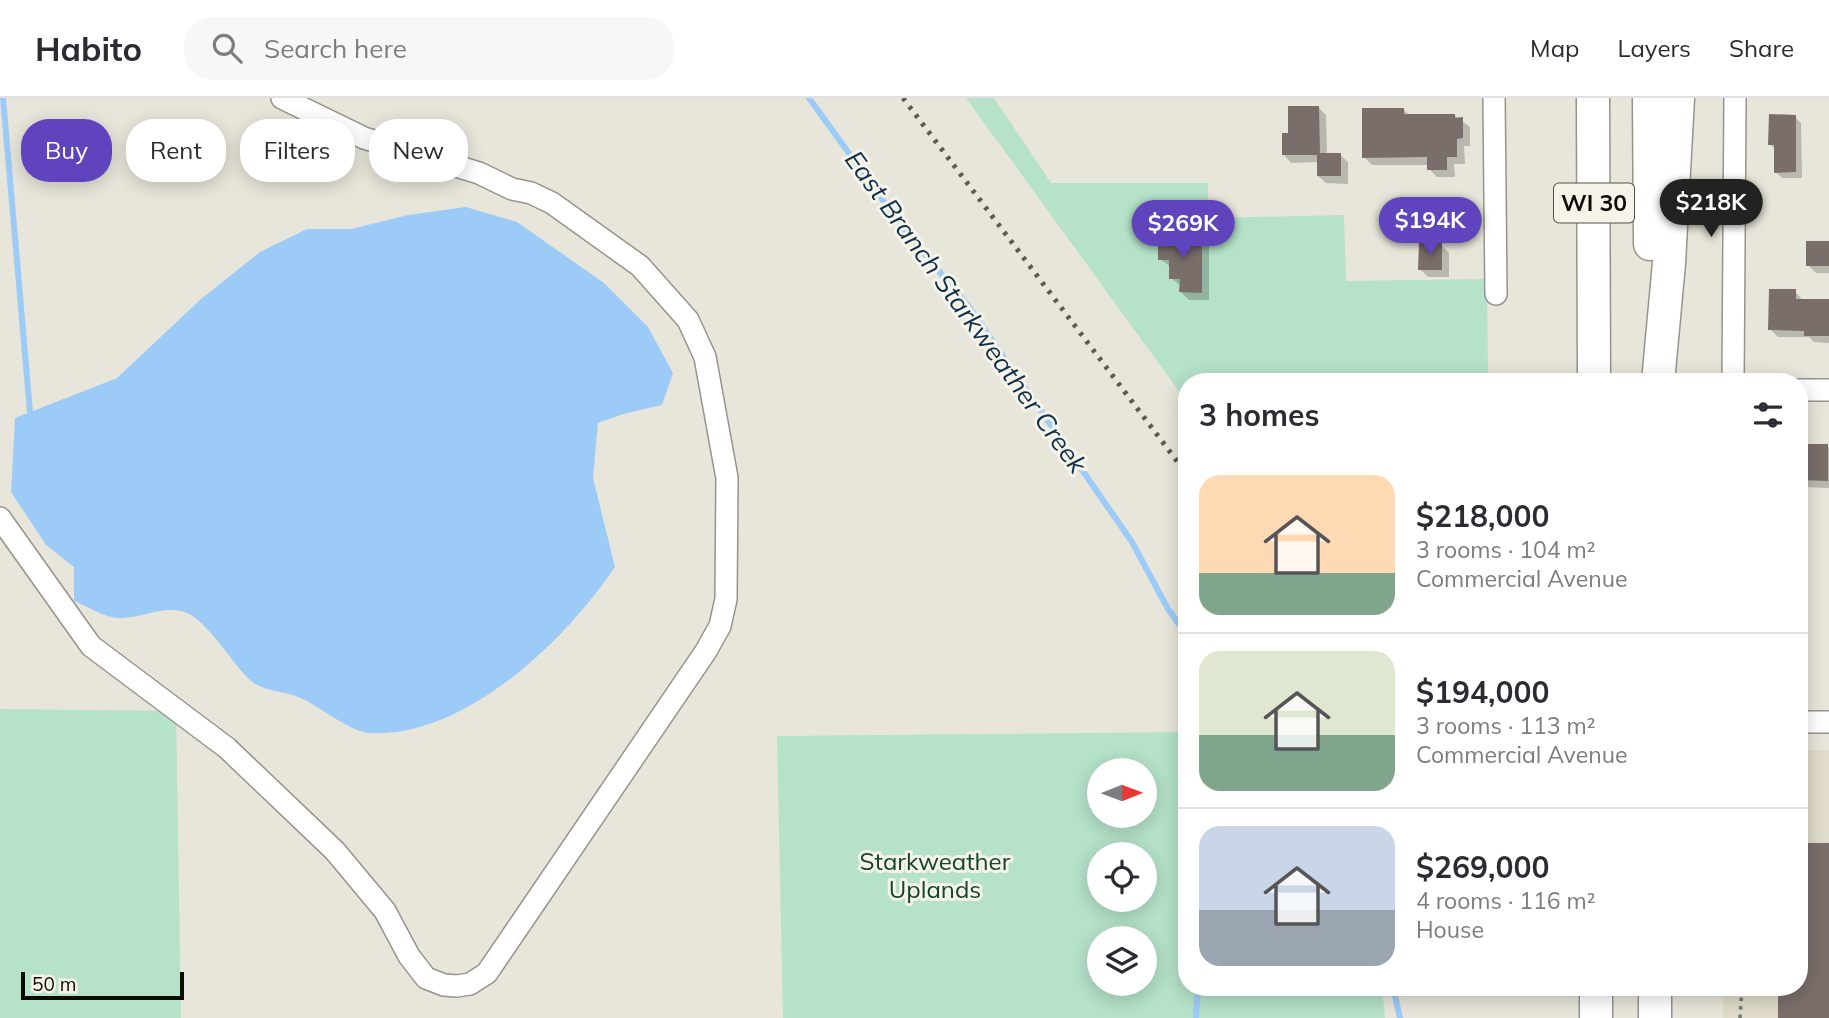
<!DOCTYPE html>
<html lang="en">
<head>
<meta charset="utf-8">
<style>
	:root { --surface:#fff; --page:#f7f7f7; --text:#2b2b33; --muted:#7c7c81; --line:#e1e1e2; --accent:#6044bd }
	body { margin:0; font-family:Mulish,sans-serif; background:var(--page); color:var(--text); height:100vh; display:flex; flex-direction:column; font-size:26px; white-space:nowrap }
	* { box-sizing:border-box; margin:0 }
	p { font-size:23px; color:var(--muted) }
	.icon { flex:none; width:38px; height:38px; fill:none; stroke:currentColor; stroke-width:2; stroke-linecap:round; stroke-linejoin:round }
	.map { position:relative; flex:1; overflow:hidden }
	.sheet { position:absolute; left:1178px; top:275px; width:630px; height:623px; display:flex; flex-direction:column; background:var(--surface); border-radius:28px; box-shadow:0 4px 18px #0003 }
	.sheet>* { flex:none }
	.hud { position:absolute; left:21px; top:21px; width:665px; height:63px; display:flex; gap:14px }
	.needle { width:46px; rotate:89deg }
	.fabs { position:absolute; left:1087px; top:660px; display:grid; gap:14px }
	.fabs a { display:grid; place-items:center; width:70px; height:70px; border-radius:50%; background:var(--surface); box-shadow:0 4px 18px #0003; font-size:35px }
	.scale { position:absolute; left:21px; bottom:18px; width:163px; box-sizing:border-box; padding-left:7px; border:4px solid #0c0b08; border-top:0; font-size:19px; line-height:24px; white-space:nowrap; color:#0c0b08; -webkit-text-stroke:5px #f6f3e8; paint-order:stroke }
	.price { position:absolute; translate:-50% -60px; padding:0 16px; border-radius:24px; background:var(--accent); color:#fff; font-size:23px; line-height:46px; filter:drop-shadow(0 2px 4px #0008) }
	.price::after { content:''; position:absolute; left:50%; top:42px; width:21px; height:16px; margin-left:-10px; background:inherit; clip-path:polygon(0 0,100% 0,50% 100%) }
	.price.current { background:#222; color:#fff }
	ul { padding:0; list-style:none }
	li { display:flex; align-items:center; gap:21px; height:175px; padding:0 21px }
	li+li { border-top:2px solid var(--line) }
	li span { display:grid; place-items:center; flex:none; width:196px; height:140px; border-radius:21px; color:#555 }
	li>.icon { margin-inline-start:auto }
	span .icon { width:84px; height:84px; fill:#fffc; stroke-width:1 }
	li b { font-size:30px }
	h2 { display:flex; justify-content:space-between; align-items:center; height:84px; padding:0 21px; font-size:30px }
	.pill { padding:0 24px; border-radius:28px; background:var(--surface); box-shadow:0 4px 18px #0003; font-size:24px; line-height:63px }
	.pill.current { background:var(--accent); color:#fff }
	header { display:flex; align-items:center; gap:42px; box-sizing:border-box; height:98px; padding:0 35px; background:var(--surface); border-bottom:2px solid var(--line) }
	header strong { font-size:33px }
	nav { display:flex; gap:38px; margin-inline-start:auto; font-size:24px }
	.search { width:490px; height:63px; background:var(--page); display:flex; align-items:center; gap:18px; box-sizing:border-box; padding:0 24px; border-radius:28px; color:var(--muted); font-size:26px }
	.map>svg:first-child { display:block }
	.built { fill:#e0dcc9 }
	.green { fill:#b5e2c9; fill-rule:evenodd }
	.water { fill:#9dcbf7 }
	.shadow { fill:#0003 }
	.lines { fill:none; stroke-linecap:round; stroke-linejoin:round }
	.stream { stroke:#9dcbf7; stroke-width:6 }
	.building { fill:#7a6e6b }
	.minor-casing { stroke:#96948a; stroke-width:24 }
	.highway-casing { stroke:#96948a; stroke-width:35 }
	.path { stroke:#78776f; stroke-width:3.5; stroke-dasharray:3.5 5; stroke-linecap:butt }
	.minor { stroke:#fff; stroke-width:21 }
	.highway { stroke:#fff; stroke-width:32 }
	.rail { stroke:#5b5a54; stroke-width:5; stroke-dasharray:3.5 7; stroke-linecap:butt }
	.highway-bridge-casing { stroke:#96948a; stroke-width:35; stroke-linecap:butt }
	.highway-bridge { stroke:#fff; stroke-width:32 }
	.labels { text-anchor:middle; stroke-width:6; stroke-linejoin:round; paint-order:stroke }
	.shield { fill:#f6f3e8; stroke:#52514b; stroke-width:2 }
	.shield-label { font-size:23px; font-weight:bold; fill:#0c0b08 }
	.park-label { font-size:24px; fill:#13442e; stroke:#f6f3e8 }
	.water-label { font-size:26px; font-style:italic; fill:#0c2f4b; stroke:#f6f3e8 }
</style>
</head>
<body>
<header>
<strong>Habito</strong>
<div class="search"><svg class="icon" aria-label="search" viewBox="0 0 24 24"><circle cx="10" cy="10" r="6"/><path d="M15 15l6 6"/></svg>Search here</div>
<nav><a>Map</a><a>Layers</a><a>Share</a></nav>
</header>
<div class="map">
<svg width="1829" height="920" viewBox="0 0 1829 920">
	<rect width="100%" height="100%" fill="#e8e6da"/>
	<!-- built -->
	<path class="built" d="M1799 652H1829V920H1723V889H1799Z"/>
	<!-- green -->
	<path class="green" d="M966 0H994L1051 85H1208V120L1344 117 1346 183 1487 181 1488 283 1186 284V303Z
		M0 611 176 613 181 920H0Z
		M1186 634V889H1382L1385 920H783L777 638ZM1144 672V718H1099V672ZM1099 756H1144V802H1099ZM1099 840H1144V886H1099Z"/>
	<!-- water -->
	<path class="water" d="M466 109 517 124 604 185 648 229 673 275 662 307 623 316 598 325 593 380 615 469C566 542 464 641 369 635 351 634 320 609 303 601 289 594 271 594 257 587 239 578 210 524 187 515 165 506 141 521 119 520 105 520 87 508 74 503V469L46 447 11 394 15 320 117 280 201 201 260 154 307 131H351L408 117Z"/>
	<!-- shadow -->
	<path class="shadow" d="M1318 9 1326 17 1327 56 1340 57 1348 64V86L1326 85 1318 78V64L1291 65 1284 57 1290 36Z
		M1403 11 1410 18 1454 17 1470 29V48H1464L1465 66H1454L1455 79H1437L1429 71V67H1372L1364 59Z
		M1795 19 1801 25 1802 80H1782L1776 74V52L1770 46Z
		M1202 140 1209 148V202H1189L1181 194V188L1171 180V169L1160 161Z
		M1829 146V175H1816L1808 167Z
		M1441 147 1449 155V179H1428L1420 171Z
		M1795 193 1803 203H1829V245L1814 244 1809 239H1778L1770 231Z
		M1799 347 1829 349V390L1799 389Z
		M1799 524 1802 527 1803 574H1799Z"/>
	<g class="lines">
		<!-- stream -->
		<path class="stream" d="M3 0 30 314
			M809 0 903 130 969 209 1132 444 1168 511 1186 536
			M1393 889 1400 920
			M1196 920 1198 889"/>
	</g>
	<!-- building -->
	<path class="building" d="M1288 8H1319L1320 55H1341V78H1317V57H1282V35H1288Z
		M1362 10H1404V16H1455V20L1463 19V40L1457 41V59H1447V72H1427V59L1362 60Z
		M1769 16 1796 17V74L1774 75V47H1768Z
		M1158 137 1202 138V195L1179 194 1180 181H1169V162H1158Z
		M1806 143H1829V168H1806Z
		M1419 145H1442V172H1418Z
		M1769 191H1796V201H1829V238H1804V233L1768 232Z
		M1799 346H1828V383L1799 382Z
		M1799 745H1829V920H1778V889H1799Z"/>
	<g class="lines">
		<defs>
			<path id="minor" d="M1494 0 1496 196
				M1733 284 1735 0
				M1799 292H1829
				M0 420 91 548 227 650 335 753 385 813 409 858 426 880 444 887 457 888 470 886 487 875 706 553 720 528 726 501 727 380 705 259 688 222 640 168 552 105 531 95 512 91 479 75 364 40 282 0
				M1799 624H1829"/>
			<path id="highway" d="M1593 0 1594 284
				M1649 0 1650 146
				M1658 284 1669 165 1678 0
				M1655 889V920"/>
		</defs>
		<!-- minor casing -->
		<use href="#minor" class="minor-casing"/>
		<!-- highway casing -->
		<use href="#highway" class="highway-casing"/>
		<!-- path -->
		<path class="path" d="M1740 920 1742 889"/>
		<!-- minor -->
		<use href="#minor" class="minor"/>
		<!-- highway -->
		<use href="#highway" class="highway"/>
		<!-- rail -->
		<path class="rail" d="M903 0 1186 375
			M1575 889 1598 920"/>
		<defs>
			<path id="highway-bridge" d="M1596 889V920"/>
		</defs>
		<!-- highway-bridge casing -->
		<use href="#highway-bridge" class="highway-bridge-casing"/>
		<!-- highway-bridge -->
		<use href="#highway-bridge" class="highway-bridge"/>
	</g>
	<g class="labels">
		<!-- shield labels -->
		<rect class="shield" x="1554" y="85.5" width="80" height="39" rx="5"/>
		<g class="shield-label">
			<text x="1594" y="113">WI 30</text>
		</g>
		<!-- park labels -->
		<g class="park-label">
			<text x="935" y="772">Starkweather<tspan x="935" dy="28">Uplands</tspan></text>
		</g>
		<!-- water labels -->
		<g class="water-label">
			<text transform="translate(966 214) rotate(54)" y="9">East Branch Starkweather Creek</text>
		</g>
	</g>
</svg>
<div class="fabs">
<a><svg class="needle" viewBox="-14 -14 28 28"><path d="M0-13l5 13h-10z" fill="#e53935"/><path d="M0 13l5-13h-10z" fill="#7c7c81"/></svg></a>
<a><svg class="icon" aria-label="locate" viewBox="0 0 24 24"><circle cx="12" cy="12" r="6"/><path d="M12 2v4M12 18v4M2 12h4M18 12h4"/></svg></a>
<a><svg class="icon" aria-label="layers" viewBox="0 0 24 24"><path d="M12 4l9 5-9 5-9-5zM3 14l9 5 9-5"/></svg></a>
</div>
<div class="scale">50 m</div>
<b class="price current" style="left:1711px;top:141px">$218K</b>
<b class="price" style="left:1430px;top:159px">$194K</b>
<b class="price" style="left:1183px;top:162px">$269K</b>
<div class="hud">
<a class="pill current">Buy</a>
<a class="pill">Rent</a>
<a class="pill">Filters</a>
<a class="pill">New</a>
</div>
<section class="sheet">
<h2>3 homes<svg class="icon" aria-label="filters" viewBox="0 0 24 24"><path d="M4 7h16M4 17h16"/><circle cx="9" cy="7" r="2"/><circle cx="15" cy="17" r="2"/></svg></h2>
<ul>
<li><span style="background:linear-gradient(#ffd9b3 70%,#7fa58c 0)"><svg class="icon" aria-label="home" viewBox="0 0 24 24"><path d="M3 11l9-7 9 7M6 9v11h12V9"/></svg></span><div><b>$218,000</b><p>3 rooms · 104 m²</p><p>Commercial Avenue</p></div></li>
<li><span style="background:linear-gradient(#dfe7d0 60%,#7fa58c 0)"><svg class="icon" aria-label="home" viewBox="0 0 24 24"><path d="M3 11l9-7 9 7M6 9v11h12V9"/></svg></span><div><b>$194,000</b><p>3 rooms · 113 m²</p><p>Commercial Avenue</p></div></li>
<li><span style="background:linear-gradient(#c9d6e8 60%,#9aa5b1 0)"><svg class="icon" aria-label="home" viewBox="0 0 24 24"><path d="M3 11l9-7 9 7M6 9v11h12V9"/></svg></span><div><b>$269,000</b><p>4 rooms · 116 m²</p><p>House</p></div></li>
</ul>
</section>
</div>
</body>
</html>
